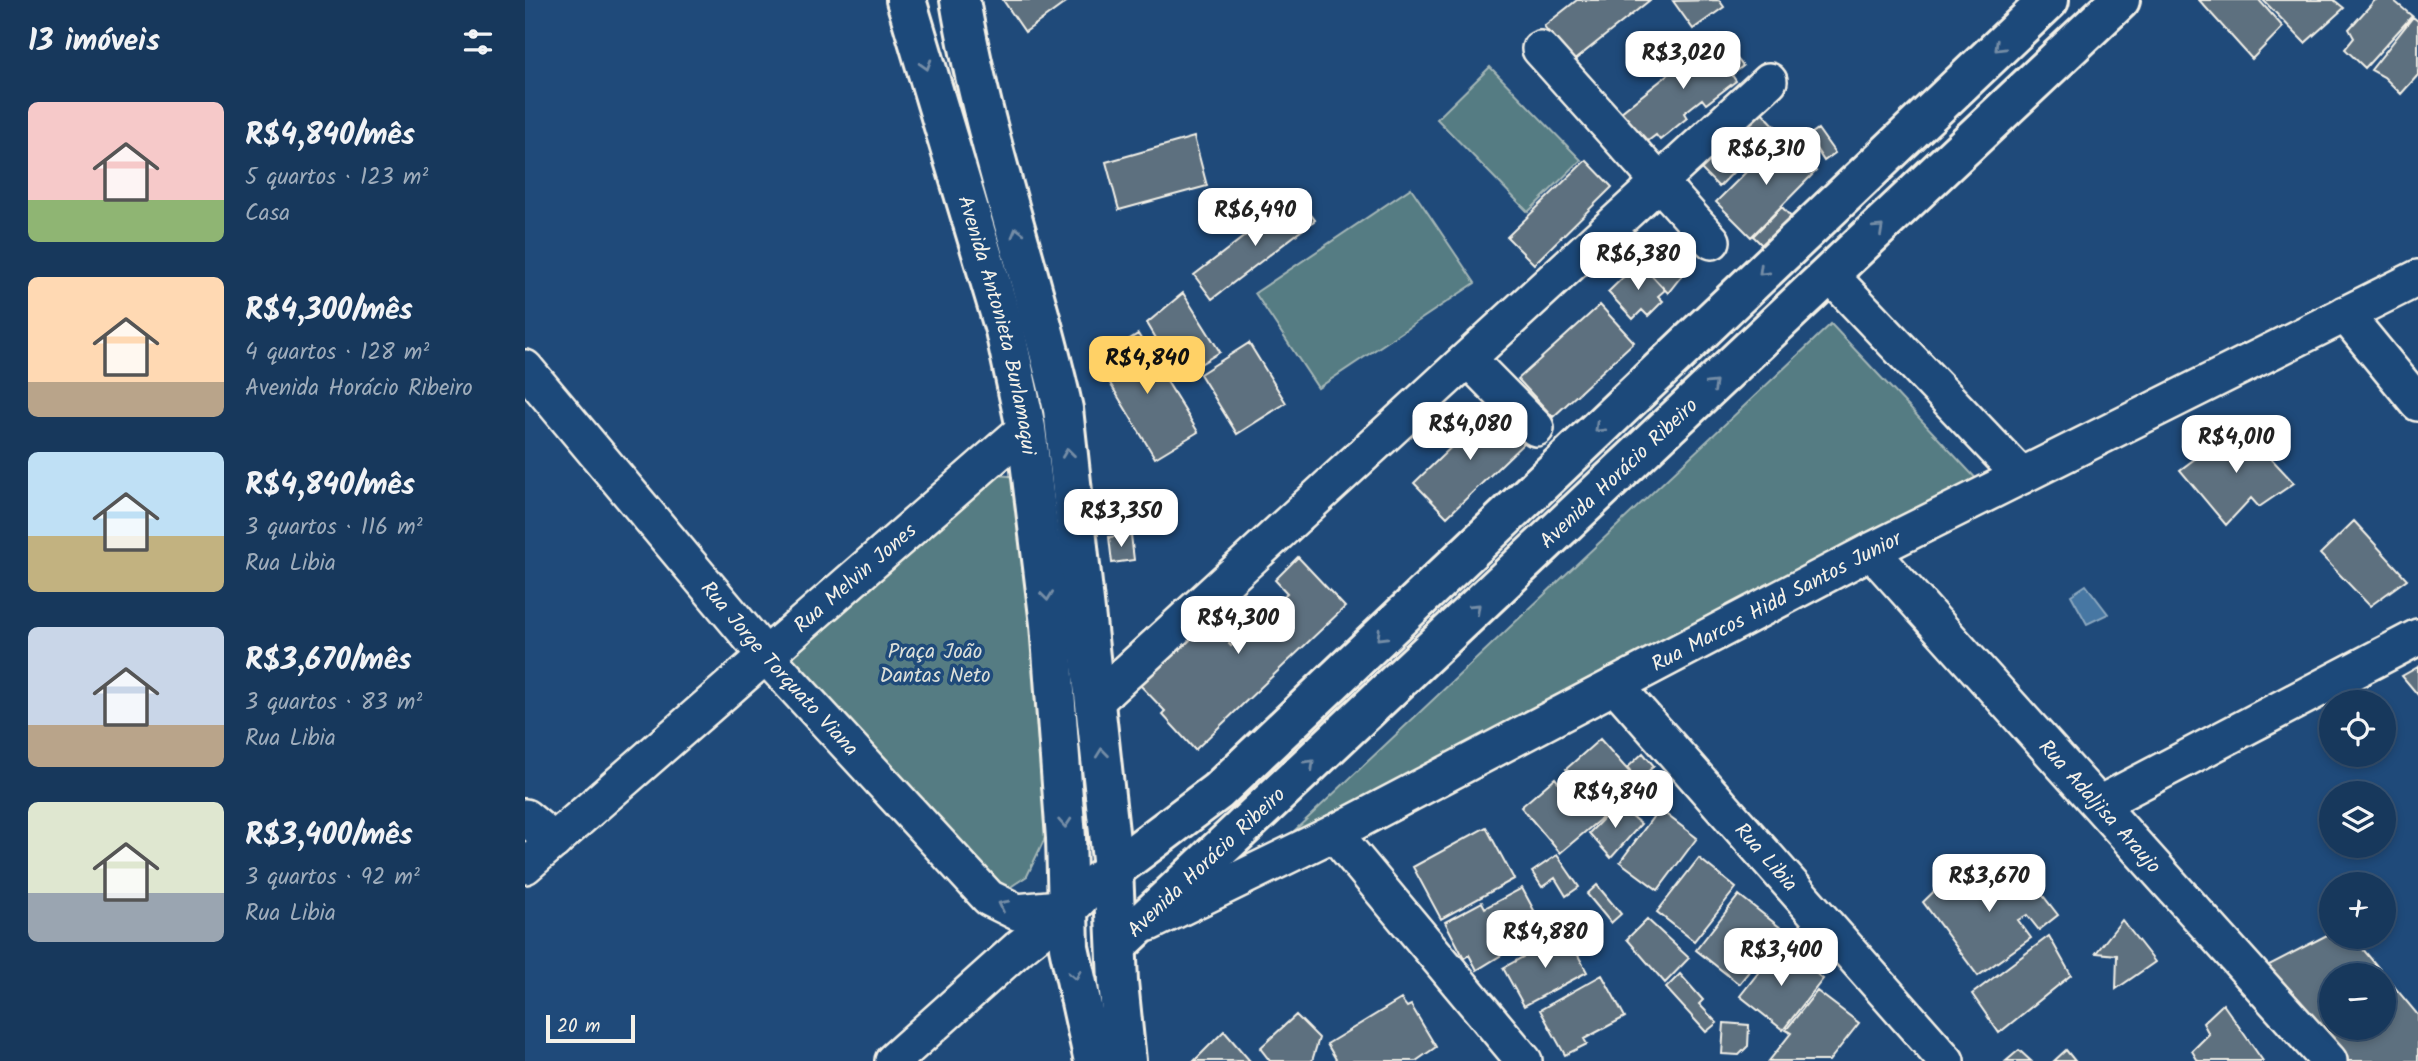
<!DOCTYPE html>
<html lang="pt">
<head>
<meta charset="utf-8">
<style>
	:root { --surface:#17385c; --page:#244365; --text:#f1f3f6; --muted:#9eacbb; --line:#365272; --accent:#ffd166 }
	body { margin:0; font-family:Kalam,sans-serif; background:var(--page); color:var(--text); height:100vh; display:flex; flex-direction:column; font-size:26px; white-space:nowrap }
	* { box-sizing:border-box; margin:0 }
	p { font-size:23px; color:var(--muted) }
	.icon { flex:none; width:38px; height:38px; fill:none; stroke:currentColor; stroke-width:2; stroke-linecap:round; stroke-linejoin:round }
	.map { position:relative; flex:1; overflow:hidden }
	.drawer { display:flex; flex-direction:column; background:var(--surface); width:525px }
	.drawer>* { flex:none }
	.tools { position:absolute; left:1794px; top:690px; display:grid; gap:14px }
	.tools a { display:grid; place-items:center; width:77px; height:77px; border-radius:50%; background:var(--surface); box-shadow:0 4px 10px #0003,0 0 0 2px var(--line); font-size:35px }
	.scale { position:absolute; left:21px; bottom:18px; width:89px; box-sizing:border-box; padding-left:7px; border:4px solid #f4f1e8; border-top:0; font-size:19px; line-height:24px; white-space:nowrap; color:#f4f1e8; -webkit-text-stroke:5px #1f4a7a; paint-order:stroke }
	.price { position:absolute; translate:-50% -60px; padding:0 16px; border-radius:14px; background:#fff; color:#222; font-size:23px; line-height:46px; filter:drop-shadow(0 2px 4px #0008) }
	.price::after { content:''; position:absolute; left:50%; top:42px; width:21px; height:16px; margin-left:-10px; background:inherit; clip-path:polygon(0 0,100% 0,50% 100%) }
	.price.current { background:var(--accent); color:#111 }
	ul { padding:0; list-style:none }
	li { display:flex; align-items:center; gap:21px; height:175px; padding:0 28px }
	li span { display:grid; place-items:center; flex:none; width:196px; height:140px; border-radius:10px; color:#555 }
	li>.icon { margin-inline-start:auto }
	span .icon { width:84px; height:84px; fill:#fffc; stroke-width:1 }
	li b { font-size:30px }
	h2 { display:flex; justify-content:space-between; align-items:center; height:84px; padding:0 28px; font-size:30px }
	main { display:flex; flex:1; min-height:0 }
	.map>svg:first-child { display:block }
	.green { fill:#547c83; stroke:#a4b6b6; stroke-width:2 }
	.water { fill:#4677a3; stroke:#8ca8bf; stroke-width:2 }
	.building { fill:#5d707f; stroke:#f4f1e8; stroke-width:2; fill-rule:evenodd }
	.lines { fill:none; stroke-linecap:round; stroke-linejoin:round }
	.street-casing { stroke:#f4f1e8; stroke-width:40 }
	.secondary-casing { stroke:#f4f1e8; stroke-width:44 }
	.street { stroke:#1f4a7a; stroke-width:35 }
	.secondary { stroke:#1f4a7a; stroke-width:38 }
	.oneway { stroke:#748da6 }
	.labels { text-anchor:middle; stroke-width:7; stroke-linejoin:round; paint-order:stroke }
	.street-label { font-size:21px; fill:#f4f1e8; stroke:#1f4a7a }
	.park-label { font-size:21px; fill:#dcdfd9; stroke:#1f4a7a }
</style>
</head>
<body>
<main>
<section class="drawer">
<h2>13 imóveis<svg class="icon" aria-label="filters" viewBox="0 0 24 24"><path d="M4 7h16M4 17h16"/><circle cx="9" cy="7" r="2"/><circle cx="15" cy="17" r="2"/></svg></h2>
<ul>
<li><span style="background:linear-gradient(#f6c9c9 70%,#8fb573 0)"><svg class="icon" aria-label="home" viewBox="0 0 24 24"><path d="M3 11l9-7 9 7M6 9v11h12V9"/></svg></span><div><b>R$4,840/mês</b><p>5 quartos · 123 m²</p><p>Casa</p></div></li>
<li><span style="background:linear-gradient(#ffd9b3 75%,#b9a48a 0)"><svg class="icon" aria-label="home" viewBox="0 0 24 24"><path d="M3 11l9-7 9 7M6 9v11h12V9"/></svg></span><div><b>R$4,300/mês</b><p>4 quartos · 128 m²</p><p>Avenida Horácio Ribeiro</p></div></li>
<li><span style="background:linear-gradient(#bfe0f5 60%,#c2b280 0)"><svg class="icon" aria-label="home" viewBox="0 0 24 24"><path d="M3 11l9-7 9 7M6 9v11h12V9"/></svg></span><div><b>R$4,840/mês</b><p>3 quartos · 116 m²</p><p>Rua Libia</p></div></li>
<li><span style="background:linear-gradient(#c9d6e8 70%,#b9a48a 0)"><svg class="icon" aria-label="home" viewBox="0 0 24 24"><path d="M3 11l9-7 9 7M6 9v11h12V9"/></svg></span><div><b>R$3,670/mês</b><p>3 quartos · 83 m²</p><p>Rua Libia</p></div></li>
<li><span style="background:linear-gradient(#dfe7d0 65%,#9aa5b1 0)"><svg class="icon" aria-label="home" viewBox="0 0 24 24"><path d="M3 11l9-7 9 7M6 9v11h12V9"/></svg></span><div><b>R$3,400/mês</b><p>3 quartos · 92 m²</p><p>Rua Libia</p></div></li>
</ul>
</section>
<div class="map">
<svg width="1893" height="1061" viewBox="0 0 1893 1061">
	<rect width="100%" height="100%" fill="#1f4a7a"/>
	<filter id="ink" filterUnits="userSpaceOnUse"><feTurbulence type="fractalNoise" baseFrequency=".0143" numOctaves="2"/><feDisplacementMap in="SourceGraphic" scale="14" xChannelSelector="R" yChannelSelector="G"/><feConvolveMatrix kernelMatrix="1 2 1 2 8 2 1 2 1" color-interpolation-filters="sRGB"/></filter>
	<g filter="url(#ink)">
		<!-- green -->
		<path class="green" d="M965 67 1056 160 1003 212 912 119Z
			M886 188 950 283 793 388 730 293Z
			M1306 324 1458 486 750 849Z
			M469 475 498 477 528 821 502 876 484 888 472 885 263 654Z"/>
		<!-- water -->
		<path class="water" d="M1561 585 1583 614 1562 624 1546 595Z"/>
		<!-- building -->
		<path class="building" d="M478 0H544L500 32Z
			M1052 0H1125L1047 62 1019 26Z
			M1194 0 1199 7 1168 29 1148 1Z
			M1674 0H1734L1758 27 1727 59Z
			M1738 0H1809L1819 8 1780 43Z
			M1850 0H1868L1887 16 1840 68 1820 49 1829 38 1824 29Z
			M1888 17 1893 21V75L1876 94 1859 77 1846 70Z
			M1193 35 1218 66 1207 75 1211 81 1181 104 1177 99 1159 113 1162 118 1135 140 1131 135 1119 144 1095 113Z
			M1234 109 1252 128 1226 155 1206 136Z
			M1293 129 1310 153 1299 161 1283 136Z
			M1206 136 1225 155 1194 187 1175 168Z
			M669 137 682 186 594 210 581 162Z
			M1256 137 1291 171 1226 237 1191 202Z
			M1061 160 1087 187 1009 264 982 237Z
			M772 196 790 220 687 299 669 275Z
			M1257 207 1267 218 1238 246 1228 236Z
			M1139 238 1165 265 1143 293 1114 262Z
			M1114 262 1140 290 1133 296 1138 301 1123 316 1117 310 1108 319 1083 292Z
			M658 293 695 352 654 377 622 323Z
			M1075 305 1109 342 1028 417 993 379Z
			M613 334 673 432 630 458 571 360Z
			M724 343 761 403 712 434 675 374Z
			M968 407 1001 441 922 517 889 483Z
			M1715 425 1769 483 1734 507 1726 498 1701 525 1655 470Z
			M1829 521 1882 579 1845 606 1795 554Z
			M606 535 609 560 587 563 584 537Z
			M773 557 820 607 670 750 637 714 640 711 614 684 696 607 718 630 704 644 706 646 762 593 750 580Z
			M1893 667V695L1877 676Z
			M1075 739 1115 784 1080 814 1041 769Z
			M1118 753 1129 766 1113 781 1102 768Z
			M1030 778 1045 796 1054 788 1079 816 1035 853 996 807Z
			M1092 805 1116 824 1086 858 1064 833Z
			M1134 809 1172 838 1133 890 1095 862Z
			M961 827 989 879 916 919 888 867Z
			M1032 855 1054 887 1041 896 1030 878 1017 887 1007 872Z
			M1488 857 1533 915 1514 930 1502 915 1493 920 1506 938 1453 976 1398 902 1430 871 1453 893Z
			M1174 858 1211 888 1169 941 1132 912Z
			M1072 885 1096 914 1086 923 1062 894Z
			M997 888 1019 929 952 970 944 955 939 958 920 922 957 902 960 908Z
			M1214 895 1257 929 1214 984 1171 950Z
			M1122 919 1164 958 1140 983 1102 939Z
			M1597 920 1630 962 1591 989 1592 955 1571 953Z
			M1041 933 1062 972 999 1006 978 968Z
			M1806 933V936H1827L1893 1015V1061H1821L1742 966ZM1806 975H1858V1027H1806Z
			M1524 936 1546 975 1474 1033 1447 994Z
			M1255 945 1298 979 1258 1030 1215 996Z
			M1155 974 1178 1000 1174 1004 1192 1023 1181 1032 1141 988Z
			M1077 975 1100 1017 1059 1039 1062 1044 1040 1055 1015 1010Z
			M1292 991 1334 1023 1304 1061H1244L1266 1033 1261 1030Z
			M876 999 882 1007 886 1005 911 1047 891 1061H812L802 1044Z
			M1698 1004 1738 1061H1673L1667 1051 1684 1034 1678 1023Z
			M771 1015 794 1038 787 1061H745L735 1048Z
			M1199 1023 1224 1025 1223 1046 1214 1055 1197 1054Z
			M699 1031 725 1061H669Z
			M1494 1050 1506 1061H1481Z
			M1541 1050 1550 1061H1529Z"/>
		<g class="lines">
			<defs>
				<g id="street">
					<path d="M1015 49 1187 241"/>
					<path d="M1305 275 1496 476"/>
					<path d="M1820 314 1893 403"/>
					<path d="M943 359 1011 428"/>
					<path id="s1" d="M0 368 240 655 464 898 492 912 545 907"/>
					<path id="s2" d="M1346 551 1804 1061"/>
					<path id="s3" d="M1090 685 1421 1061"/>
					<path d="M572 700 1244 81"/>
					<path d="M1574 804 1893 637"/>
					<path d="M0 817 29 841"/>
					<path d="M809 833 999 1061"/>
					<path id="s4" d="M0 866 501 428"/>
					<path id="s5" d="M624 923 809 833 1346 551 1893 278"/>
					<path d="M368 1061 494 948 545 907"/>
				</g>
				<g id="secondary">
					<path id="s6" d="M381 0 480 330 501 428 525 624 541 838 544 947 569 1061"/>
					<path d="M435 0C458 138 507 272 538 409L588 869 593 982 601 1061"/>
					<path d="M545 907 559 892 693 791 1524 0"/>
					<path id="s7" d="M593 945 1595 0"/>
				</g>
			</defs>
			<!-- street casing -->
			<use href="#street" class="street-casing"/>
			<!-- secondary casing -->
			<use href="#secondary" class="secondary-casing"/>
			<!-- street -->
			<use href="#street" class="street"/>
			<!-- secondary -->
			<use href="#secondary" class="secondary"/>
		</g>
		<!-- one-way arrows -->
		<defs><path id="oneway-chevron" d="M-2-3.5L2.5 0L-2 3.5" fill="none" stroke-width="1.6" stroke-linecap="round" stroke-linejoin="round" transform="scale(1.75)"/></defs>
		<g class="oneway">
			<use href="#oneway-chevron" transform="translate(1474 47) rotate(136)"/>
			<use href="#oneway-chevron" transform="translate(401 65) rotate(73)"/>
			<use href="#oneway-chevron" transform="translate(1354 229) rotate(-43)"/>
			<use href="#oneway-chevron" transform="translate(492 232) rotate(-105)"/>
			<use href="#oneway-chevron" transform="translate(1238 271) rotate(136)"/>
			<use href="#oneway-chevron" transform="translate(1188 385) rotate(-43)"/>
			<use href="#oneway-chevron" transform="translate(1074 428) rotate(136)"/>
			<use href="#oneway-chevron" transform="translate(543 453) rotate(-97)"/>
			<use href="#oneway-chevron" transform="translate(522 596) rotate(83)"/>
			<use href="#oneway-chevron" transform="translate(951 608) rotate(-43)"/>
			<use href="#oneway-chevron" transform="translate(856 636) rotate(136)"/>
			<use href="#oneway-chevron" transform="translate(577 753) rotate(-96)"/>
			<use href="#oneway-chevron" transform="translate(785 764) rotate(-44)"/>
			<use href="#oneway-chevron" transform="translate(540 823) rotate(86)"/>
			<use href="#oneway-chevron" transform="translate(478 905) rotate(-154)"/>
			<use href="#oneway-chevron" transform="translate(550 975) rotate(79)"/>
		</g>
	</g>
	<g class="labels">
		<!-- street labels -->
		<g class="street-label">
			<text dy="7" stroke="none"><textPath href="#s6" startOffset="338">Avenida Antonieta Burlamaqui</textPath></text>
			<text dy="7" stroke="none"><textPath href="#s7" startOffset="688">Avenida Horácio Ribeiro</textPath></text>
			<text dy="7" stroke="none"><textPath href="#s4" startOffset="438">Rua Melvin Jones</textPath></text>
			<text dy="7" stroke="none"><textPath href="#s5" startOffset="705">Rua Marcos Hidd Santos Junior</textPath></text>
			<text dy="7" stroke="none"><textPath href="#s1" startOffset="394">Rua Jorge Torquato Viana</textPath></text>
			<text dy="7" stroke="none"><textPath href="#s2" startOffset="343">Rua Adaljisa Araujo</textPath></text>
			<text dy="7" stroke="none"><textPath href="#s3" startOffset="229">Rua Libia</textPath></text>
			<text dy="7" stroke="none"><textPath href="#s7" startOffset="121">Avenida Horácio Ribeiro</textPath></text>
		</g>
		<!-- park labels -->
		<g class="park-label">
			<text x="410" y="658">Praça João<tspan x="410" dy="24">Dantas Neto</tspan></text>
		</g>
	</g>
</svg>
<div class="tools">
<a><svg class="icon" aria-label="locate" viewBox="0 0 24 24"><circle cx="12" cy="12" r="6"/><path d="M12 2v4M12 18v4M2 12h4M18 12h4"/></svg></a>
<a><svg class="icon" aria-label="layers" viewBox="0 0 24 24"><path d="M12 4l9 5-9 5-9-5zM3 14l9 5 9-5"/></svg></a>
<a>+</a>
<a>−</a>
</div>
<div class="scale">20 m</div>
<b class="price" style="left:1158px;top:91px">R$3,020</b>
<b class="price" style="left:1241px;top:187px">R$6,310</b>
<b class="price" style="left:730px;top:248px">R$6,490</b>
<b class="price" style="left:1113px;top:292px">R$6,380</b>
<b class="price current" style="left:622px;top:396px">R$4,840</b>
<b class="price" style="left:945px;top:462px">R$4,080</b>
<b class="price" style="left:1711px;top:475px">R$4,010</b>
<b class="price" style="left:596px;top:549px">R$3,350</b>
<b class="price" style="left:713px;top:656px">R$4,300</b>
<b class="price" style="left:1090px;top:830px">R$4,840</b>
<b class="price" style="left:1464px;top:914px">R$3,670</b>
<b class="price" style="left:1020px;top:970px">R$4,880</b>
<b class="price" style="left:1256px;top:988px">R$3,400</b>
</div>
</main>
</body>
</html>
